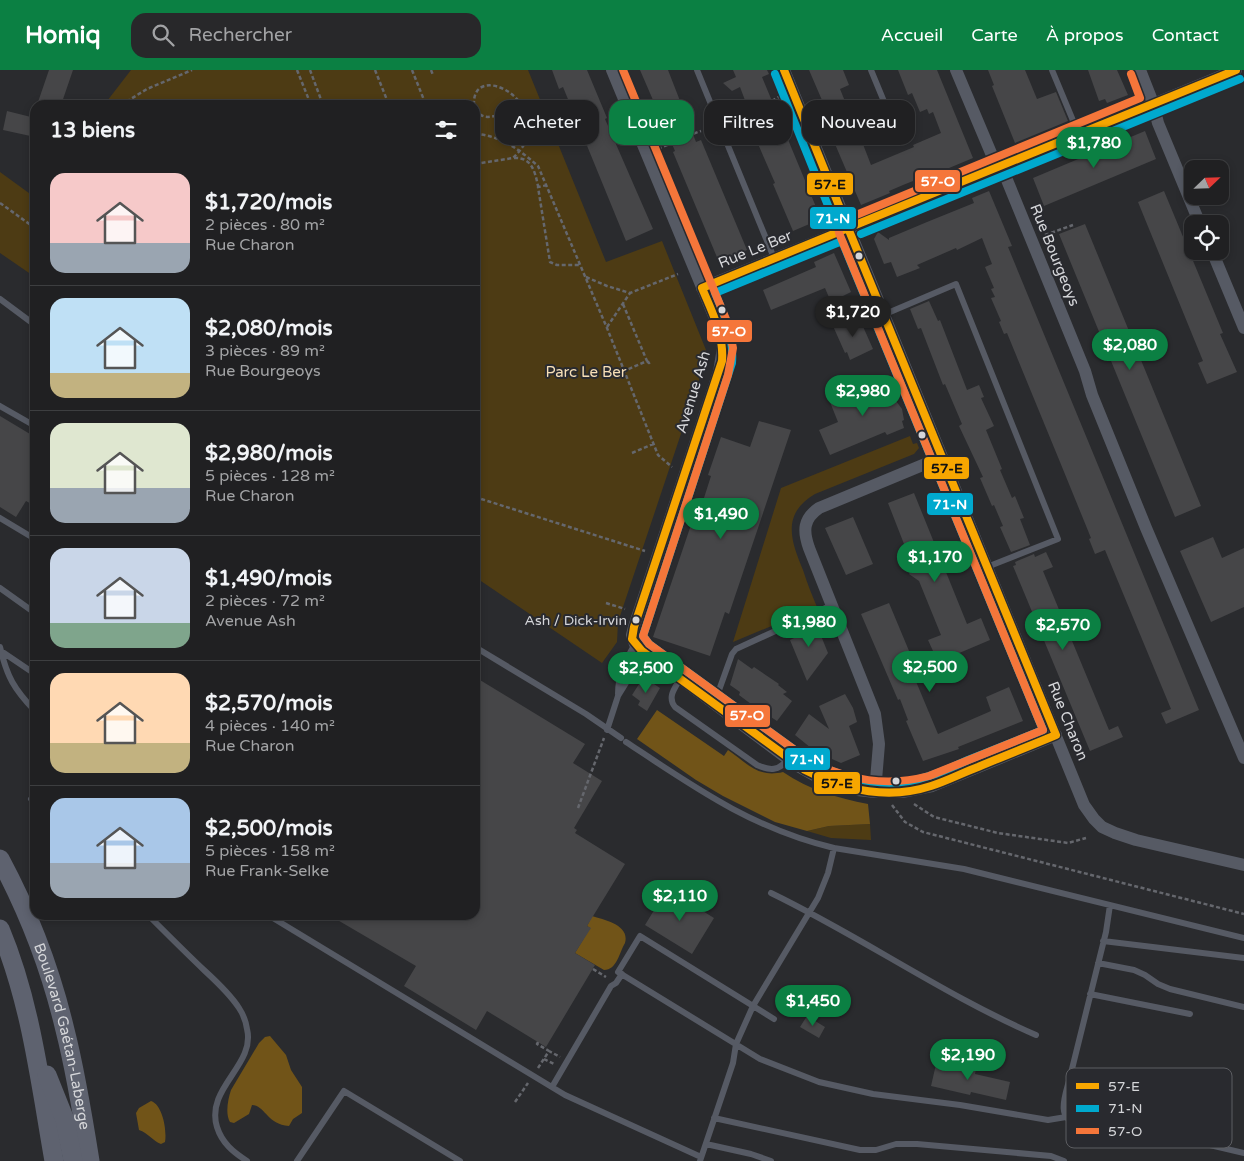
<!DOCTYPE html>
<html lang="fr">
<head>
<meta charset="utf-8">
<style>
	:root { --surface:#202022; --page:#28282a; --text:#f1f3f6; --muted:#a2a3a5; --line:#3d3e40; --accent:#0b8043 }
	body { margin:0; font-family:"Varela Round",sans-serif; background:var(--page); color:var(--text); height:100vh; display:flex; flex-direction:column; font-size:19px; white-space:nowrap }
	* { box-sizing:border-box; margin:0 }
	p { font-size:16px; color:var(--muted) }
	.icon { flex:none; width:28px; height:28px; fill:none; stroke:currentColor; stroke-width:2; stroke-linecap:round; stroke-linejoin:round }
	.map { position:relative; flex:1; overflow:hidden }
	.details { position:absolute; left:30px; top:30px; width:450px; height:820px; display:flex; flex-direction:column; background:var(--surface); border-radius:15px; box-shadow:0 2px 8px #0003,0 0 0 1px var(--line) }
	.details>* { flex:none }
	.top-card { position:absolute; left:495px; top:30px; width:475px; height:45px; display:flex; gap:10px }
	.needle { width:32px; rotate:67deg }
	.fabs { position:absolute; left:1184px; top:90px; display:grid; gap:10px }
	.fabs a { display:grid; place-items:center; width:45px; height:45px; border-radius:10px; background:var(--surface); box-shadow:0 2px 8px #0003,0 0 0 1px var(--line); font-size:25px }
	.price { position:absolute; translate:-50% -42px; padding:0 11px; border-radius:18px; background:var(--accent); color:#fff; font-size:16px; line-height:32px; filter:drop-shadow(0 1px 2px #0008) }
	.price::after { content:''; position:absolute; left:50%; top:30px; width:15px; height:11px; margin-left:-8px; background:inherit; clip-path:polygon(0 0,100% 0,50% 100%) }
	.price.current { background:#222; color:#fff }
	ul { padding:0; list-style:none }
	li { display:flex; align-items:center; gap:15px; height:125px; padding:0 20px }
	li+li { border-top:1px solid var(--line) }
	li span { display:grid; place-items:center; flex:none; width:140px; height:100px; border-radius:15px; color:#555 }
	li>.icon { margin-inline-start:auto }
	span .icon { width:60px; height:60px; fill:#fffc; stroke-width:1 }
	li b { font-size:21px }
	h2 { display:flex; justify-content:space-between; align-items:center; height:60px; padding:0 20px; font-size:21px }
	.tag { padding:0 18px; border-radius:15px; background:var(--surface); box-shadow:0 2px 8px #0003,0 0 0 1px var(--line); font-size:18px; line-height:45px }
	.tag.current { background:var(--accent); color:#fff }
	header { display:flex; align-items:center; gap:30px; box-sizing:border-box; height:70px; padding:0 25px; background:var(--accent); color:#fff }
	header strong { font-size:24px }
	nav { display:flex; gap:28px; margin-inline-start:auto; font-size:18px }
	.search { width:350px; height:45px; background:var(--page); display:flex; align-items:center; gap:12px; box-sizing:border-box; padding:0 18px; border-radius:15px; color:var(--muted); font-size:19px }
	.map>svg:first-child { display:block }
	.green { fill:#4d3b14 }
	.forest { fill:#715418 }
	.building { fill:#464648 }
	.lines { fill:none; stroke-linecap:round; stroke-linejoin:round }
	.path { stroke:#65676d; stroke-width:2.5; stroke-dasharray:4 2.5; stroke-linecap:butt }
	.lane { stroke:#565a64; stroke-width:6 }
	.street { stroke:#565a64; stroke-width:12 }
	.primary { stroke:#5e626f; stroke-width:19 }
	.bus-1-casing { stroke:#292a2f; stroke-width:11 }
	.bus-2-casing { stroke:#292a2f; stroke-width:11 }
	.bus-3-casing { stroke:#292a2f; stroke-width:11 }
	.bus-1 { stroke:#f7a600; stroke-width:8 }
	.bus-2 { stroke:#00a9ce; stroke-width:8 }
	.bus-3 { stroke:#f5763a; stroke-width:8 }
	.bus-dot { fill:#d5d6d9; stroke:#292a2f; stroke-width:2 }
	.labels { text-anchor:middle; stroke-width:4; stroke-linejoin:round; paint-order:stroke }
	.bus-label { font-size:14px; fill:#d5d6d9; stroke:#292a2f; text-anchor:end }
	.street-label { font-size:15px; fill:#d5d6d9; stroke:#292a2f }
	.park-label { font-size:15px; fill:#f7dfb7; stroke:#292a2f }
	.key { fill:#292a2f; stroke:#5d5e62; stroke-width:1 }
	.key-label { font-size:14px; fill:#d5d6d9 }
	.line-badge { stroke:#292a2f; stroke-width:2 }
	.badge-label { font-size:14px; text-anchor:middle; font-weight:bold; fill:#fff }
	.pale-badge-label { font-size:14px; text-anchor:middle; font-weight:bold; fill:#111 }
</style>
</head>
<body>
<header>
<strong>Homiq</strong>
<div class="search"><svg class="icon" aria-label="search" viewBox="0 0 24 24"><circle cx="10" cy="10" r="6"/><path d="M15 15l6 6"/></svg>Rechercher</div>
<nav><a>Accueil</a><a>Carte</a><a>À propos</a><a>Contact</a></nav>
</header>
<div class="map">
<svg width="1244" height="1091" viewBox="0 0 1244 1091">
	<rect width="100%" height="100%" fill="#2a2b2e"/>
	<!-- green -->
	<path class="green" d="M131 0H528L606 192 662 171 706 280 705 292 618 552 617 572 602 593 475 507V35H104Z
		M0 102 33 126 35 124V207L0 183Z
		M910 366 913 374 917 373 919 378 914 384 815 424C781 444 791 471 803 500 807 513 812 525 817 537L733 572 781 418Z
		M870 754 871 770 831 768 807 761 829 756Z"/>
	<!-- forest -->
	<path class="forest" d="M657 640 724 686 728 680C748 694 758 708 783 702 809 720 838 728 868 734L870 754 829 756 807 761 775 752 723 726 696 710 637 669Z
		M592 846C605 850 630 855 625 873 619 883 617 900 604 900L575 883 590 858 587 856Z
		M270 966 286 985 291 1000 302 1017V1043L293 1049 289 1056C266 1054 266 1036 252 1035L249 1044 234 1053 230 1052C225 1044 228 1029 231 1020L259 973 265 967Z
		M151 1031C163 1035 167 1061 165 1072L161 1074C153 1071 148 1063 139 1060L136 1043 139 1038Z"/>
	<!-- building -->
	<path class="building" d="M49 0H73L61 35H37Z
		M552 0H587L607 48 605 49 653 159 626 171 563 17 559 19Z
		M640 0H668L696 72 701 70 747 180 719 192 673 82 675 81Z
		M733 0H767L769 4 762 7 821 149 793 161 773 114 775 113 748 51 752 49 740 17 732 21 723 13 736 7Z
		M809 0H843L849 15 840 19 849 41H852L858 55 856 56 871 95 914 77 913 75 941 63 933 42 929 44 927 39 920 42 912 23 908 25 898 0H937L973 88 918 111V109L903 115 889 121 890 123 861 135 832 67 837 65Z
		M988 0H1025L1037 29 1056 22 1068 51 1015 73 992 16 994 15Z
		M1088 0H1117L1128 25 1107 33 1105 29 1099 31Z
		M7 41 35 48V67L3 60Z
		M1145 61 1156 89 1044 136 1033 108Z
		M989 121 1012 176 1008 177 1199 640 1166 654 1161 643 1171 639 1105 480 1095 484 1089 469 1091 468 1060 392 1007 263 1004 264 999 252 1001 251 991 228 995 227 991 219 994 218 985 197 992 194 982 168 957 180 956 178 917 195 920 198 897 207 891 192 884 194 874 169 878 162 889 170V168L927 152 974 133 972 128Z
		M1164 121 1223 263 1220 264 1237 302 1207 314 1198 293 1203 291 1138 132Z
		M1085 154 1201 436 1175 447 1059 164Z
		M834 183 851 222 831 232 825 218 771 240 763 220 816 197 814 192Z
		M929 231 938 251 940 250 967 320 979 315 984 327 981 328 994 356 986 360 1002 399 1000 400 1012 428 1015 426 1024 448 1020 449 1030 475 1011 482 1000 457 1003 456 994 435 992 436 980 408 983 407 959 356 962 354 945 314 943 315 921 258 918 259 910 239Z
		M857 246 860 252H861L873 279 850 290 847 282 845 283 833 256Z
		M885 309 890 323 902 339 904 350 902 351 904 358 887 365 885 362 830 385 819 360 838 352 830 332 840 326V328Z
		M0 346 35 367V436L26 431 16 447 0 437Z
		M759 351 791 360 729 544 725 542 710 586 653 567 692 452 696 453 711 406 708 405 721 367 750 377Z
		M914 423 967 554 981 548 990 570 938 592 928 570 941 565 919 511 909 504 913 497 888 433Z
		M853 447 873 494 846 505 825 458Z
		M1213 467 1222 488 1244 478V537L1211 552 1180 481Z
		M1046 482 1053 497 1043 501 1109 660 1118 656 1123 667 1090 681 1013 496 1016 495 1015 492 1034 484 1035 487Z
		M889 533 917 600 912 602 938 664 991 641 986 627 1009 617 1023 651 958 677 959 679 923 691 906 651 908 650 900 629 898 630 861 544Z
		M815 551 828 583 807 611 790 570 794 568 792 562Z
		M738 589 752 599 754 597 779 614 778 615 787 622 783 624 792 631 777 651 751 634 739 625 740 622 730 615Z
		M475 607 585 674 573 693 602 711 574 758 577 760 575 763 625 794 587 856 591 858 575 883 595 895 546 977 487 941 476 960 404 916 416 896 329 845H475Z
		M644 610 651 612 660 618 647 641 638 635 640 631 632 625 641 611Z
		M845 624 853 638 857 652 849 656 860 685 841 693 816 682 795 665 809 644 829 659 819 636Z
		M667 819 714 848 692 884 645 855Z
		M807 946 825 957 819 968 800 957Z
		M937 990 976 999 975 1004 1010 1012 1006 1030 971 1022 970 1025 931 1016Z"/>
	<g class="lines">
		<!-- path -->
		<path class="path" d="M297 0 311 35
			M310 0 323 35
			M375 0 389 35
			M412 0 426 35
			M431 0 433 5
			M448 32 450 35
			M121 35 147 19 192 0
			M474 35C472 1 517 16 525 43L523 49
			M475 40C486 52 492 45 505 44 516 44 527 49 528 61 528 72 520 81 513 88L475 94
			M749 43C760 40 770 31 781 26
			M475 64C500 65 520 80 538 96L607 258 658 385 672 397
			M658 79C672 73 686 66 701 61
			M514 88C532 87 535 102 538 116
			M547 115 538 117 550 192 557 195H580
			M0 133 35 158
			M1045 165 1073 155
			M586 207 607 216 630 223 678 204
			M623 234 647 291 624 301
			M607 257 630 223
			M647 291 649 293 652 291
			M632 383 653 374
			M475 427 645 481
			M606 533 625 539
			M914 734 934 747 998 763 1068 773 1086 768
			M892 735 905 752 923 762 1244 844
			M578 738 604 668
			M593 899 606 907
			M538 972 537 974 549 981
			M544 989 554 994
			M538 998 549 981 560 987
			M515 1032 528 1013"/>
		<!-- lane -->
		<path class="lane" d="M697 0 774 188
			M871 0 897 63
			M1052 0 1079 65
			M0 229 35 255
			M883 245 956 214 1058 469 987 497
			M0 336 35 356
			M0 448 35 469
			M0 518 35 543
			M0 577C7 607 14 619 35 641
			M475 577 586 644 621 668
			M1 581 35 604
			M680 609C675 618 667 627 675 637L757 695C770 701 779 701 788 689
			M618 624C618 605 625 591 635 574
			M713 633 718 623 732 584 736 579 832 535
			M607 660 618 626 626 613 632 593 639 578
			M626 672C694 717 753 759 834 778L828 803 818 828 753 936 736 974 733 993 700 1091
			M31 729 35 734
			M834 778 964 799 1244 868
			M771 823C862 867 944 925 1036 965
			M1110 835 1106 862 1069 1011C1065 1026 1056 1049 1077 1053L1193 1071 1244 1083
			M148 845C167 864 186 883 205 901 217 912 230 924 239 938 243 944 246 952 247 959 256 995 205 1018 217 1057 222 1073 233 1082 247 1091
			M268 845 565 1025 701 1087
			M1103 871 1244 888
			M1098 893 1134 900 1145 905 1158 914 1170 919 1244 937
			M1090 924 1190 944
			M774 949 640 866 618 902 760 989 819 1012 873 1024 960 1035 1048 1050 1066 1047
			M552 1017 611 916 616 913 622 904
			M714 1048 860 1080H876L896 1074H917L1051 1086 1064 1091
			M706 1074 751 1084 771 1091
			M297 1091 344 1021 460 1091"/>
		<!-- street -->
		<path class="street" d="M612 0 719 258 723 278 719 302 634 557 632 565 635 574 796 695 814 705 849 719 875 722H902L932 716 1056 665
			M784 0 1084 735 1094 749 1102 757 1115 763 1136 770 1244 795
			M956 0 991 83 1007 110 1085 301 1092 325 1146 458 1244 688
			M1140 0 1153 33 1158 53 1200 154
			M712 57 736 47
			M1212 181 1244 258
			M702 218 986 103 1236 0
			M875 722 879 674 875 644 809 478C803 461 803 449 819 438L942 387"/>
		<!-- primary -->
		<g class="primary">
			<path id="s1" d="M0 789C29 843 51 901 65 960 76 1003 83 1047 90 1091"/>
			<path d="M0 859C31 933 40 1012 54 1091"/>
			<path d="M47 1005 65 1050 73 1091"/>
		</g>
		<defs>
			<path id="bus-1" d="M784 0 848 158
				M848 158 1056 665C1030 676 1004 686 978 697 962 703 947 711 931 716 888 730 844 720 805 700L642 581 632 569 634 557 722 291C724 264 712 242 702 218Z
				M848 158 1236 0"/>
			<path id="bus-2" d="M775 4 835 153
				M861 164 1240 9
				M842 171 1043 660C1018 670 993 680 968 690 955 696 942 702 929 706 889 720 847 710 810 691L649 574 643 566 732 293C734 268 725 246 715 223Z"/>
			<path id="bus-3" d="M623 0 728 254 733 278 728 305 643 566 649 574 810 691C849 711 887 717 929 706L1043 660 839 163 838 156 844 150 1140 28 1131 4"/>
		</defs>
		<!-- bus-1 casing -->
		<use href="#bus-1" class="bus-1-casing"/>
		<!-- bus-2 casing -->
		<use href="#bus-2" class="bus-2-casing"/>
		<!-- bus-3 casing -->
		<use href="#bus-3" class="bus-3-casing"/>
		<!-- bus-1 -->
		<use href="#bus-1" class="bus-1"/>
		<!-- bus-2 -->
		<use href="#bus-2" class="bus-2"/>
		<!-- bus-3 -->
		<use href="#bus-3" class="bus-3"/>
	</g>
	<!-- markers -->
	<g class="bus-dot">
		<circle cx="859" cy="186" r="4.5"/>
		<circle cx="722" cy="240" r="4.5"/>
		<circle cx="922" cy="365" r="4.5"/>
		<circle cx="636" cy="550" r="4.5"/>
		<circle cx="896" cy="711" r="4.5"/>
	</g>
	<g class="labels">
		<!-- bus labels -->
		<g class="bus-label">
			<text x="627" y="555">Ash / Dick-Irvin</text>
		</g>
		<!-- street labels -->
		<g class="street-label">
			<text transform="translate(755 179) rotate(-22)" y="5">Rue Le Ber</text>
			<text transform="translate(1055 185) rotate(68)" y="5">Rue Bourgeoys</text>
			<text transform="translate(693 322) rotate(-73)" y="5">Avenue Ash</text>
			<text transform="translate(1068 651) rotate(68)" y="5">Rue Charon</text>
			<text dy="5" stroke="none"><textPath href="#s1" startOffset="189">Boulevard Gaétan-Laberge</textPath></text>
		</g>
		<!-- park labels -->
		<g class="park-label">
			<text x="586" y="307">Parc Le Ber</text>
		</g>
	</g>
	<!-- legend -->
	<rect x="1066" y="998" width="166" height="80" rx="8" class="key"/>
	<rect x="1076" y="1013" width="23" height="6" fill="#f7a600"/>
	<rect x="1076" y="1035" width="23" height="7" fill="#00a9ce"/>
	<rect x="1076" y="1058" width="23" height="6" fill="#f5763a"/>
	<g class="key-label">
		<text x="1108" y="1021">57-E</text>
		<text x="1108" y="1043">71-N</text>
		<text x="1108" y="1066">57-O</text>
	</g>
	<g class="line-badge">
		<rect x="914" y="99" width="47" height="24" rx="5" fill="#f5763a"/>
		<rect x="806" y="102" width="48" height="24" rx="5" fill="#f7a600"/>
		<rect x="809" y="136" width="48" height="24" rx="5" fill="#00a9ce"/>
		<rect x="706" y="249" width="47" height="24" rx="5" fill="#f5763a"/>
		<rect x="923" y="386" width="47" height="24" rx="5" fill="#f7a600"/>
		<rect x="926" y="422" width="48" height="24" rx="5" fill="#00a9ce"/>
		<rect x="724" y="634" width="47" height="24" rx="5" fill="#f5763a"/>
		<rect x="784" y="677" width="47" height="24" rx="5" fill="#00a9ce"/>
		<rect x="813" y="701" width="48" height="24" rx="5" fill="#f7a600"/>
	</g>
	<g class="badge-label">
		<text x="938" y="116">57-O</text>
		<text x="833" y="153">71-N</text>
		<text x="729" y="266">57-O</text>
		<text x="950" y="439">71-N</text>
		<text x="747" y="650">57-O</text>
		<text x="807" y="694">71-N</text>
	</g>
	<g class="pale-badge-label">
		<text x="830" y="119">57-E</text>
		<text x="947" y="403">57-E</text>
		<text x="837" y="718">57-E</text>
	</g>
</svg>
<div class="fabs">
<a><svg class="needle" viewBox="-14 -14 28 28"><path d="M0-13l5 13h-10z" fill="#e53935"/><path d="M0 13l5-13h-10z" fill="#a2a3a5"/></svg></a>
<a><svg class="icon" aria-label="locate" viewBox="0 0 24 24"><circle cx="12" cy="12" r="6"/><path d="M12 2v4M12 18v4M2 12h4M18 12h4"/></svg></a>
</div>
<b class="price" style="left:1094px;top:99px">$1,780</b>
<b class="price current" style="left:853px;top:268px">$1,720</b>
<b class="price" style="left:1130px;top:301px">$2,080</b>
<b class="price" style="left:863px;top:347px">$2,980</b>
<b class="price" style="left:721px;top:470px">$1,490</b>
<b class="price" style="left:935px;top:513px">$1,170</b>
<b class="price" style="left:809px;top:578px">$1,980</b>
<b class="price" style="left:1063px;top:581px">$2,570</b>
<b class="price" style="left:930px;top:623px">$2,500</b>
<b class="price" style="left:646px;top:624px">$2,500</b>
<b class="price" style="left:680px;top:852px">$2,110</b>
<b class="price" style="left:813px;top:957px">$1,450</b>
<b class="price" style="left:968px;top:1011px">$2,190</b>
<div class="top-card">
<a class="tag">Acheter</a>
<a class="tag current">Louer</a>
<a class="tag">Filtres</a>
<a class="tag">Nouveau</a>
</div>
<section class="details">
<h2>13 biens<svg class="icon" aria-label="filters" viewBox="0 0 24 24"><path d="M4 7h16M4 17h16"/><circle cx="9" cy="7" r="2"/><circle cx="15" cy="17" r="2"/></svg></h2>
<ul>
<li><span style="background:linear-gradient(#f6c9c9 70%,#9aa5b1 0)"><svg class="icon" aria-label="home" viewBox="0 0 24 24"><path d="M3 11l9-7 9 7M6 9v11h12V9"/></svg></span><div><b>$1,720/mois</b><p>2 pièces · 80 m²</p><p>Rue Charon</p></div></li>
<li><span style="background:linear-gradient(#bfe0f5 75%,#c2b280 0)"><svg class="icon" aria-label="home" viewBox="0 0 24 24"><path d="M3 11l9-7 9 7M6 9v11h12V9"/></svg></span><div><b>$2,080/mois</b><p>3 pièces · 89 m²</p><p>Rue Bourgeoys</p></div></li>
<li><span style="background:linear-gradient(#dfe7d0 65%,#9aa5b1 0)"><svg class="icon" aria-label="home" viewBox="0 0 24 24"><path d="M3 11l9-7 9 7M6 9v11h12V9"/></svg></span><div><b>$2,980/mois</b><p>5 pièces · 128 m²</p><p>Rue Charon</p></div></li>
<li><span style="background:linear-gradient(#c9d6e8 75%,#7fa58c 0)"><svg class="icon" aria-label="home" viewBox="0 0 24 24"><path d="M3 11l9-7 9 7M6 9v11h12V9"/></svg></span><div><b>$1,490/mois</b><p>2 pièces · 72 m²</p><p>Avenue Ash</p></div></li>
<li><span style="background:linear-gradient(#ffd9b3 70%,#c2b280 0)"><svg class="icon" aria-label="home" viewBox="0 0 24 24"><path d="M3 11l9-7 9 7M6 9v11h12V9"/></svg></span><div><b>$2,570/mois</b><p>4 pièces · 140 m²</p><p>Rue Charon</p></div></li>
<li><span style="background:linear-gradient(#a9c7e8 65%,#9aa5b1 0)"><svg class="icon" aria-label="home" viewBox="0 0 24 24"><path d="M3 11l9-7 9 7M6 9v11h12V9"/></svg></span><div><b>$2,500/mois</b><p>5 pièces · 158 m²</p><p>Rue Frank-Selke</p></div></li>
</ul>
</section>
</div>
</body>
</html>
